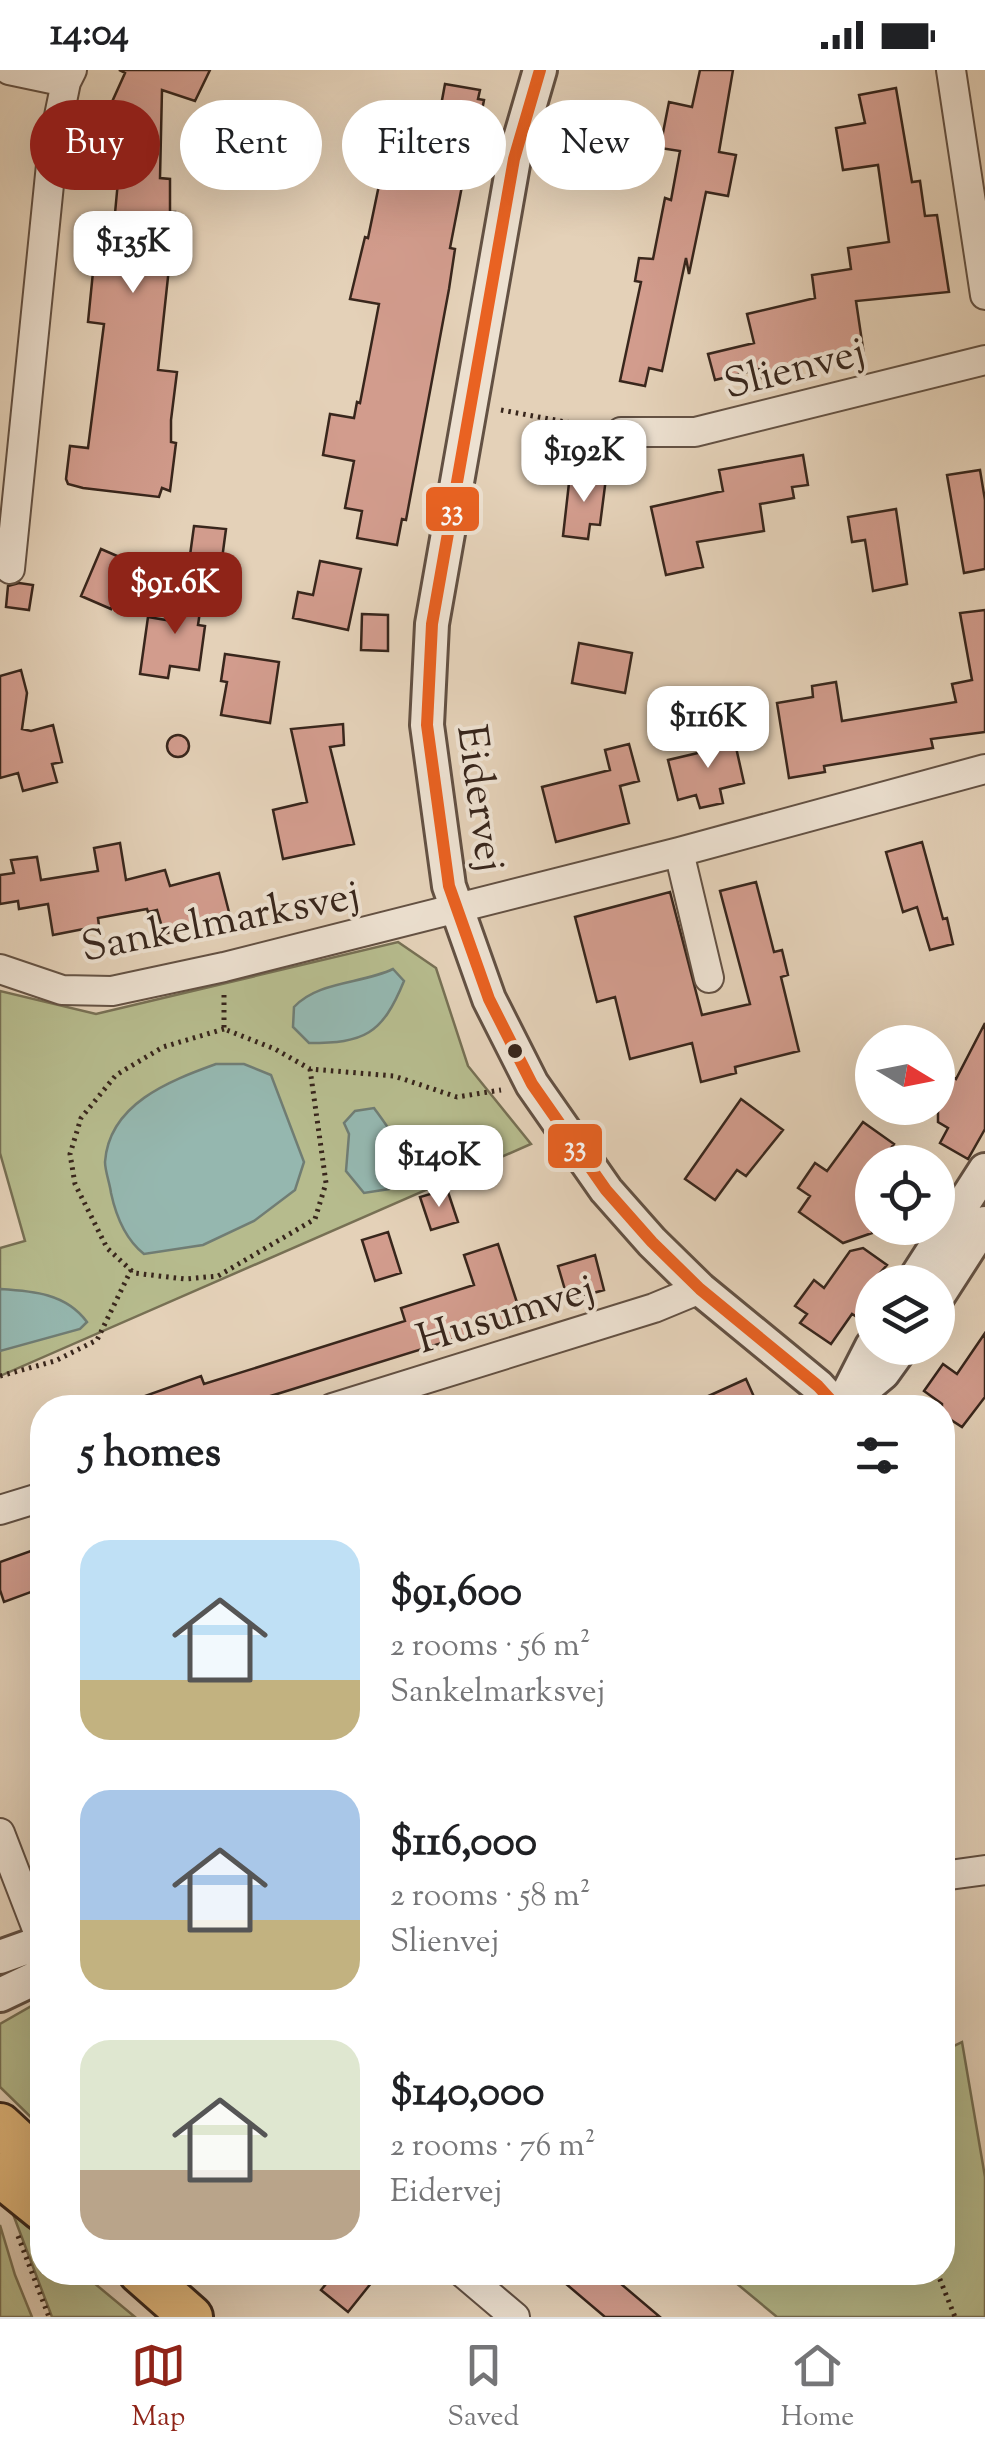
<!DOCTYPE html>
<html lang="en">
<head>
<meta charset="utf-8">
<style>
	:root { --surface:#fff; --page:#f6f6f6; --text:#202124; --muted:#757577; --line:#e0e0e0; --accent:#8f2418 }
	body { margin:0; font-family:"Sorts Mill Goudy",serif; background:var(--page); color:var(--text); height:100vh; display:flex; flex-direction:column; font-size:38px; white-space:nowrap }
	* { box-sizing:border-box; margin:0 }
	p { font-size:32px; color:var(--muted) }
	.icon { flex:none; width:55px; height:55px; fill:none; stroke:currentColor; stroke-width:2; stroke-linecap:round; stroke-linejoin:round }
	.map { position:relative; flex:1; overflow:hidden }
	.side { position:absolute; left:30px; top:1325px; width:925px; height:890px; display:flex; flex-direction:column; background:var(--surface); border-radius:40px; box-shadow:0 10px 40px #0002 }
	.side>* { flex:none }
	.guide { position:absolute; left:30px; top:30px; width:925px; height:90px; display:flex; gap:20px }
	.needle { width:65px; rotate:100deg }
	.tools { position:absolute; left:855px; top:955px; display:grid; gap:20px }
	.tools a { display:grid; place-items:center; width:100px; height:100px; border-radius:50%; background:var(--surface); box-shadow:0 10px 40px #0002; font-size:50px }
	.price { position:absolute; translate:-50% -85px; padding:0 22px; border-radius:20px; background:#fff; color:#222; font-size:32px; line-height:65px; filter:drop-shadow(0 2px 5px #0008) }
	.price::after { content:''; position:absolute; left:50%; top:60px; width:30px; height:22px; margin-left:-15px; background:inherit; clip-path:polygon(0 0,100% 0,50% 100%) }
	.price.on { background:var(--accent); color:#fff }
	ul { padding:0; list-style:none }
	li { display:flex; align-items:center; gap:30px; height:250px; padding:0 50px }
	li span { display:grid; place-items:center; flex:none; width:280px; height:200px; border-radius:30px; color:#555 }
	li>.icon { margin-inline-start:auto }
	span .icon { width:120px; height:120px; fill:#fffc; stroke-width:1 }
	li b { font-size:42px }
	h2 { display:flex; justify-content:space-between; align-items:center; height:120px; padding:0 50px; font-size:42px }
	.pill { padding:0 35px; border-radius:45px; background:var(--surface); box-shadow:0 10px 40px #0002; font-size:35px; line-height:90px }
	.pill.on { background:var(--accent); color:#fff }
	.status { display:flex; justify-content:space-between; align-items:center; height:70px; padding:0 50px; background:var(--surface); direction:ltr }
	.status svg { height:28px; fill:currentColor }
	.menu { display:flex; justify-content:space-around; align-items:center; height:140px; border-top:2px solid var(--line); background:var(--surface); font-size:28px; color:var(--muted) }
	.menu a { display:grid; justify-items:center; gap:5px }
	.menu .on { color:var(--accent) }
	.map>svg:first-child { display:block }
	.green { fill:#b6bb8d; stroke:#777054; stroke-width:2.5 }
	.water { fill:#95b7af; stroke:#707d74; stroke-width:2.5 }
	.building { fill:#d29c8d; stroke:#38261c; stroke-width:2.5 }
	.lines { fill:none; stroke-linecap:round; stroke-linejoin:round }
	.minor-casing { stroke:#635143; stroke-width:32 }
	.tertiary-casing { stroke:#635143; stroke-width:38 }
	.primary-casing { stroke:#38261c; stroke-width:48 }
	.path { stroke:#38261c; stroke-width:5; stroke-dasharray:2.5 5; stroke-linecap:butt }
	.minor { stroke:#ede1d1; stroke-width:28 }
	.tertiary { stroke:#ede1d1; stroke-width:32 }
	.primary { stroke:#e2b87c; stroke-width:42 }
	.bus-1-casing { stroke:#ede1d1; stroke-width:20 }
	.bus-1 { stroke:#e96222; stroke-width:12 }
	.bus-dot { fill:#38261c; stroke:#ede1d1; stroke-width:4 }
	.labels { text-anchor:middle; stroke-width:8; stroke-linejoin:round; paint-order:stroke }
	.street-label { font-size:42px; fill:#38261c; stroke:#ede1d1 }
	.line-badge { stroke:#ede1d1; stroke-width:4 }
	.badge-label { font-size:28px; text-anchor:middle; font-weight:bold; fill:#fff }
</style>
</head>
<body>
<div class="status"><b>14:04</b><svg viewBox="0 0 49 12"><path d="M0 12V9h3v3zM5 12V6h3v6zM10 12V3h3v9zM15 12V0h3v12zM26 1h20v11H26zM47 4h2v5h-2z"/></svg></div>
<div class="map">
<svg width="985" height="2247" viewBox="0 0 985 2247">
	<rect width="100%" height="100%" fill="#e4d1b8"/>
	<filter id="stains"><feTurbulence type="fractalNoise" baseFrequency=".002" numOctaves="4"/><feColorMatrix values="0 0 0 0 .2 0 0 0 0 .09 0 0 0 0 .02 0 0 0 .5 -.17"/></filter>
	<radialGradient id="worn" r=".72"><stop offset=".6" stop-color="#630" stop-opacity="0"/><stop offset="1" stop-color="#630" stop-opacity=".3"/></radialGradient>
	<!-- green -->
	<path class="green" d="M398 872 436 898 468 996 531 1074 0 1306V1178L25 1171 0 1083V921L96 944Z
		M42 1930V2058L0 2017V1954Z
		M962 1972 985 2107V2247H777L724 2203 942 2202 943 1981Z
		M13 2144 42 2169V2202L82 2203 135 2247H52Z
		M0 2155 15 2205 32 2247H0Z"/>
	<!-- water -->
	<path class="water" d="M393 899 404 911C382 965 364 973 309 973L293 957 294 937C318 911 362 914 393 899Z
		M216 994H244L271 1005 304 1092 295 1120 254 1151 203 1175 144 1184C125 1169 116 1146 111 1123 110 1114 105 1101 105 1092 109 1034 169 1011 216 994Z
		M374 1038C395 1067 410 1084 389 1119L364 1123 346 1101 349 1064 344 1053 355 1041Z
		M0 1219C32 1221 66 1223 87 1252L80 1259 0 1281Z"/>
	<!-- building -->
	<path class="building" d="M119 0H210L195 31 162 20 160 108 170 109V142H175L158 300 177 302 171 350V372L176 373 170 421 162 418 159 427 83 418 68 414 66 409 70 376 88 378 104 254 88 252 98 152 114 154 118 111 95 110 98 54H102L125 3Z
		M700 0H733L719 82 736 85 728 126 706 122 689 204 686 188 662 301 649 298 645 316 620 311 641 212 635 211 639 188 653 189 665 128 671 130 680 81 660 78 669 32 692 37Z
		M445 14 480 20 478 29 484 30 480 51 475 50 469 80 450 178 455 179 449 219 406 450 402 449 397 475 357 468 362 441 345 438 354 391 323 385 330 344 354 348 357 332 360 333 379 234 350 229 365 167 368 168 394 43 417 47 418 37 440 41Z
		M896 18 912 112 920 111 925 146 937 145 949 222 856 231 864 285 789 296 790 301 762 308 760 299 715 310 708 284 754 273 747 244 815 228 812 205 851 199 848 178 889 172 878 95 843 100 836 58 865 53 859 25Z
		M803 385 808 415 792 417 794 428 760 434 764 461 697 472 703 497 666 505 651 437 723 421 719 400Z
		M980 400 985 430V499L964 503 947 405Z
		M570 404 606 408 600 455 590 454 588 469 563 466Z
		M896 439 907 514 873 521 865 470 852 472 848 447Z
		M194 456 226 459 220 504 188 500Z
		M101 479 131 492 111 539 81 526Z
		M320 491 361 499 348 560 293 548 298 522 313 525Z
		M19 513 33 515 29 540 6 537 8 516Z
		M177 518 203 521 198 555 205 556 199 600 170 596 168 608 140 604 148 547 172 551Z
		M985 540V662L931 669 933 678 824 696 825 702 789 708 777 633 813 627 812 616 836 612 842 651 956 632 952 614 972 610 960 543Z
		M362 544 388 545V581L361 580Z
		M579 573 632 583 625 623 572 613Z
		M225 584 279 592 270 653 221 645 227 612 221 611Z
		M21 600 27 623 22 659 31 661 53 655 62 692 52 694 57 712 23 721 18 703 0 708V606Z
		M343 654 344 675 330 677 354 774 283 789 273 740 307 732 291 659Z
		M733 664 744 713 720 719 723 733 700 738 696 725 678 730 668 690 702 682 700 672Z
		M167 676a11 11 0 1 1 22 0a11 11 0 1 1-22 0Z
		M629 674 639 711 620 716 629 753 556 772 542 717 610 700 605 680Z
		M922 772 943 849 947 848 953 874 930 880 917 837 903 842 886 782Z
		M120 773 126 810 165 800 170 816 219 803 230 846 164 864 157 840 148 842 147 839 98 848 99 856 53 865 48 834 19 839 18 831 0 834V805L14 803 11 790 37 787 41 810 98 801 94 778Z
		M756 812 774 882 782 880 788 905 781 907 799 981 735 997 736 1003 701 1012 692 973 630 989 615 927 597 932 575 847 670 822 702 945 750 934 720 821Z
		M985 953V1059L968 1089 940 1073 948 1058 938 1052V1000L956 1009Z
		M741 1029 783 1060 746 1106 737 1100 715 1130 685 1109Z
		M863 1052 894 1074 881 1092H872V1163L843 1173 799 1142 810 1126 798 1118 815 1093 827 1101Z
		M447 1119 458 1152 431 1160 420 1127Z
		M388 1162 401 1203 375 1211 362 1170Z
		M498 1174 522 1248 232 1338H129L128 1332 201 1306 204 1314 405 1251 401 1238 474 1215 464 1185Z
		M863 1178 887 1195 872 1212V1235L862 1250 852 1244 831 1274 800 1253 807 1244 795 1236 814 1210 824 1218 850 1181Z
		M595 1185 604 1220 568 1230 558 1196Z
		M985 1263V1327L962 1357 942 1344V1334L924 1321 943 1294 957 1304Z
		M746 1309 759 1338H682Z
		M42 1477V1518L4 1532 0 1520V1492Z
		M336 2202H380L348 2242 321 2220Z
		M552 2202H607L660 2247H605Z"/>
	<g class="lines">
		<defs>
			<path id="minor" d="M9 0 66 12
				M951 0 985 225
				M621 362H695L985 290
				M10 499 53 75 66 12 72 0
				M679 782 709 908
				M0 899 62 920 112 921 224 897 679 782 985 699
				M332 1338 654 1238 700 1219
				M0 1440 42 1427
				M0 1763 42 1872
				M942 1806 985 1800
				M462 2202 515 2247"/>
			<path id="tertiary" d="M540 0 514 89 432 554 427 655 449 816 489 929 532 1014 606 1120 652 1172 700 1219 818 1316 838 1338
				M913 1212 985 1100
				M938 1226 985 1153
				M847 1325 872 1276
				M841 1338 883 1303 901 1278
				M0 1887 42 1872
				M0 1925 42 1905"/>
			<path id="primary" d="M0 2055 42 2094
				M0 2105 42 2139
				M140 2202 191 2247"/>
		</defs>
		<!-- minor casing -->
		<use href="#minor" class="minor-casing"/>
		<!-- tertiary casing -->
		<use href="#tertiary" class="tertiary-casing"/>
		<!-- primary casing -->
		<use href="#primary" class="primary-casing"/>
		<!-- path -->
		<path class="path" d="M501 340 598 358
			M224 925V959L275 979 310 999 394 1006 457 1027 501 1020
			M224 959 163 977 116 1005 81 1048 70 1084 75 1114 107 1178 134 1203 185 1209 218 1206 315 1149 326 1113 310 999
			M0 1306 55 1291 97 1270 131 1200
			M18 2166 49 2247
			M937 2202 955 2247"/>
		<!-- minor -->
		<use href="#minor" class="minor"/>
		<!-- tertiary -->
		<use href="#tertiary" class="tertiary"/>
		<!-- primary -->
		<use href="#primary" class="primary"/>
		<defs>
			<path id="bus-1" d="M540 0 514 89 432 554 427 655 449 816 489 929 532 1014 606 1120 652 1172 700 1219 818 1316 838 1338"/>
		</defs>
		<!-- bus-1 casing -->
		<use href="#bus-1" class="bus-1-casing"/>
		<!-- bus-1 -->
		<use href="#bus-1" class="bus-1"/>
	</g>
	<!-- markers -->
	<circle class="bus-dot" cx="515" cy="981" r="9"/>
	<g class="labels">
		<!-- street labels -->
		<g class="street-label">
			<text transform="translate(794 296) rotate(-14)" y="15">Slienvej</text>
			<text transform="translate(483 728) rotate(82)" y="15">Eidervej</text>
			<text transform="translate(220 849) rotate(-11)" y="15">Sankelmarksvej</text>
			<text transform="translate(505 1242) rotate(-17)" y="15">Husumvej</text>
		</g>
	</g>
	<g class="line-badge">
		<rect x="424" y="415" width="57" height="48" rx="10" fill="#e96222"/>
		<rect x="546" y="1052" width="58" height="48" rx="10" fill="#e96222"/>
	</g>
	<g class="badge-label">
		<text x="452" y="449">33</text>
		<text x="575" y="1085">33</text>
	</g>
	<rect width="100%" height="100%" filter="url(#stains)"/>
	<rect width="100%" height="100%" fill="url(#worn)"/>
</svg>
<div class="tools">
<a><svg class="needle" viewBox="-14 -14 28 28"><path d="M0-13l5 13h-10z" fill="#e53935"/><path d="M0 13l5-13h-10z" fill="#757577"/></svg></a>
<a><svg class="icon" aria-label="locate" viewBox="0 0 24 24"><circle cx="12" cy="12" r="6"/><path d="M12 2v4M12 18v4M2 12h4M18 12h4"/></svg></a>
<a><svg class="icon" aria-label="layers" viewBox="0 0 24 24"><path d="M12 4l9 5-9 5-9-5zM3 14l9 5 9-5"/></svg></a>
</div>
<b class="price" style="left:133px;top:226px">$135K</b>
<b class="price" style="left:584px;top:435px">$192K</b>
<b class="price on" style="left:175px;top:567px">$91.6K</b>
<b class="price" style="left:708px;top:701px">$116K</b>
<b class="price" style="left:439px;top:1140px">$140K</b>
<div class="guide">
<a class="pill on">Buy</a>
<a class="pill">Rent</a>
<a class="pill">Filters</a>
<a class="pill">New</a>
</div>
<section class="side">
<h2>5 homes<svg class="icon" aria-label="filters" viewBox="0 0 24 24"><path d="M4 7h16M4 17h16"/><circle cx="9" cy="7" r="2"/><circle cx="15" cy="17" r="2"/></svg></h2>
<ul>
<li><span style="background:linear-gradient(#bfe0f5 70%,#c2b280 0)"><svg class="icon" aria-label="home" viewBox="0 0 24 24"><path d="M3 11l9-7 9 7M6 9v11h12V9"/></svg></span><div><b>$91,600</b><p>2 rooms · 56 m²</p><p>Sankelmarksvej</p></div></li>
<li><span style="background:linear-gradient(#a9c7e8 65%,#c2b280 0)"><svg class="icon" aria-label="home" viewBox="0 0 24 24"><path d="M3 11l9-7 9 7M6 9v11h12V9"/></svg></span><div><b>$116,000</b><p>2 rooms · 58 m²</p><p>Slienvej</p></div></li>
<li><span style="background:linear-gradient(#dfe7d0 65%,#b9a48a 0)"><svg class="icon" aria-label="home" viewBox="0 0 24 24"><path d="M3 11l9-7 9 7M6 9v11h12V9"/></svg></span><div><b>$140,000</b><p>2 rooms · 76 m²</p><p>Eidervej</p></div></li>
</ul>
</section>
</div>
<nav class="menu">
<a class="on"><svg class="icon" aria-label="map" viewBox="0 0 24 24"><path d="M3 6l6-2 6 2 6-2v14l-6 2-6-2-6 2zM9 4v14M15 6v14"/></svg>Map</a>
<a><svg class="icon" aria-label="saved" viewBox="0 0 24 24"><path d="M7 4h10v16l-5-4-5 4z"/></svg>Saved</a>
<a><svg class="icon" aria-label="home" viewBox="0 0 24 24"><path d="M3 11l9-7 9 7M6 9v11h12V9"/></svg>Home</a>
</nav>
</body>
</html>
